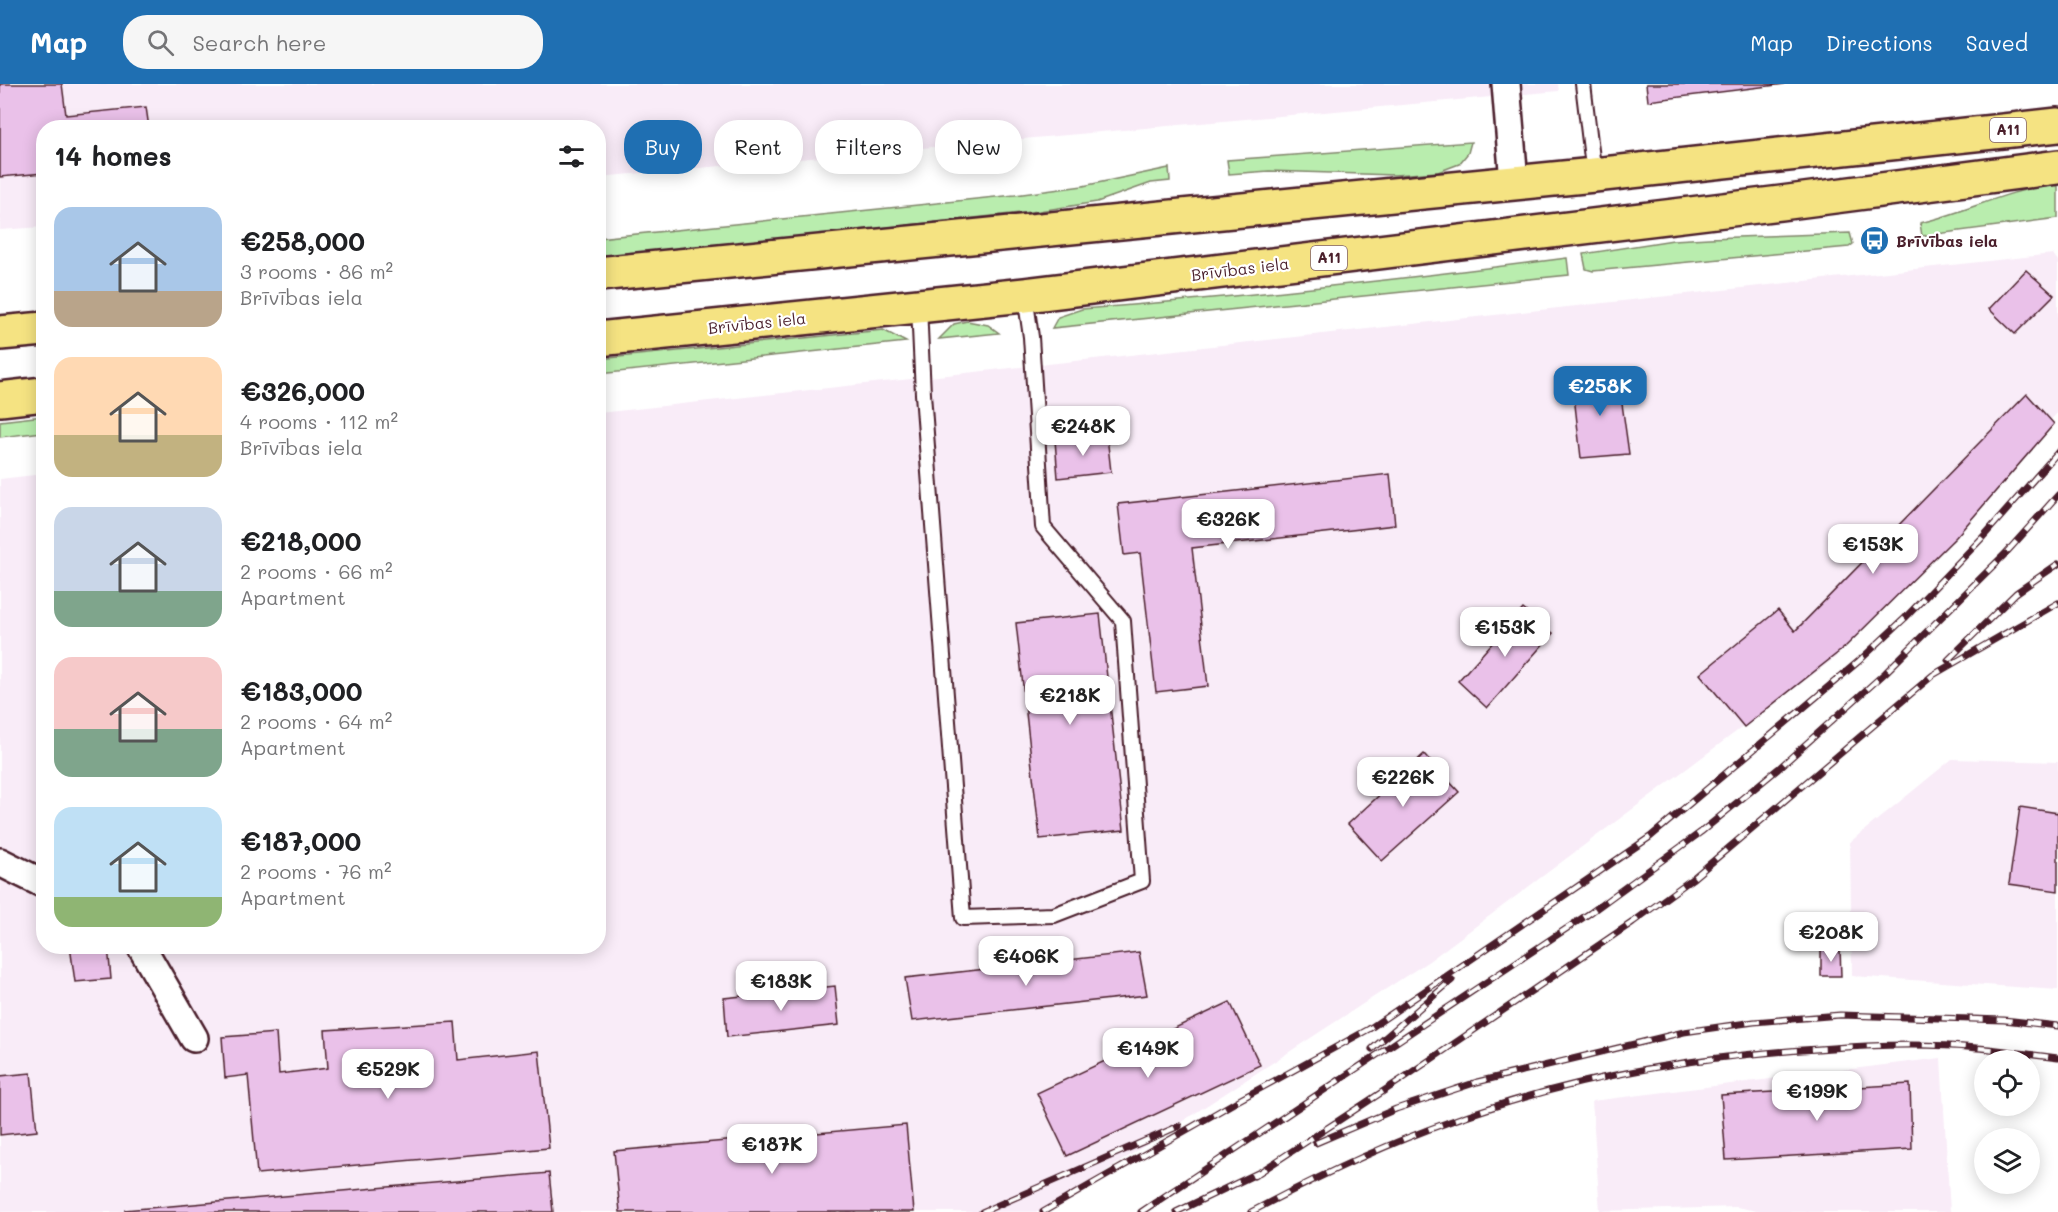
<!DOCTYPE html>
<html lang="en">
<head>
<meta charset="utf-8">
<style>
	:root { --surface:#fff; --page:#f6f6f6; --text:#202124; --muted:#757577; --accent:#1f6fb2 }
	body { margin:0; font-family:Mali,sans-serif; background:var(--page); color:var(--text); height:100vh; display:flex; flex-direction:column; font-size:22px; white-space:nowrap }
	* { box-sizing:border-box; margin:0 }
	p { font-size:20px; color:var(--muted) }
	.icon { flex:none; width:33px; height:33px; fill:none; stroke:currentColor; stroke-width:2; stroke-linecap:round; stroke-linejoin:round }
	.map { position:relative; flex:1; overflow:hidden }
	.drawer { position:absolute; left:36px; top:36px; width:570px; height:834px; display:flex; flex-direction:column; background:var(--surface); border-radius:24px; box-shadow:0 3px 15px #0003 }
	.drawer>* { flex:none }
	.top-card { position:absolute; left:624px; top:36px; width:570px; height:54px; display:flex; gap:12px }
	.controls { position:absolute; left:1974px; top:966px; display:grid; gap:12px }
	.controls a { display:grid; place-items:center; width:66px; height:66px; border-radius:50%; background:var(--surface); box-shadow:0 3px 15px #0003; font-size:30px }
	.price { position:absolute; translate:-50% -51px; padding:0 14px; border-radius:12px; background:#fff; color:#222; font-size:20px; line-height:39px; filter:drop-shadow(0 2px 3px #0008) }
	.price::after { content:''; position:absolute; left:50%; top:36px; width:18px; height:14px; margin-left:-9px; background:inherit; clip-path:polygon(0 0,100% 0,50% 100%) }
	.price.selected { background:var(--accent); color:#fff }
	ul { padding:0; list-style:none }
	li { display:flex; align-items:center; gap:18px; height:150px; padding:0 18px }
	li span { display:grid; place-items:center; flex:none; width:168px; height:120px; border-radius:18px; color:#555 }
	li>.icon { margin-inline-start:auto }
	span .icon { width:72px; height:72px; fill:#fffc; stroke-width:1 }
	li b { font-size:26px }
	h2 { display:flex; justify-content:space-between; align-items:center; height:72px; padding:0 18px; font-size:26px }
	.chip { padding:0 21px; border-radius:24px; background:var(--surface); box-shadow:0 3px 15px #0003; font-size:21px; line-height:54px }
	.chip.selected { background:var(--accent); color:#fff }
	header { display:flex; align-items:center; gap:36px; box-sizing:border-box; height:84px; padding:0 30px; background:var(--accent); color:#fff }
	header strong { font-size:28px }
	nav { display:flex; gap:33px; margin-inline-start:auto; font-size:21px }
	.search { width:420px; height:54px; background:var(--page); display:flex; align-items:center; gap:15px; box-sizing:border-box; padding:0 21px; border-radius:24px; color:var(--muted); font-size:22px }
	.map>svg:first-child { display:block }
	.built { fill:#f9ecf8 }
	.green { fill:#b9edae; stroke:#82866c; stroke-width:1.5 }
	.building { fill:#eac1e9; stroke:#4a1f2b; stroke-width:1.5 }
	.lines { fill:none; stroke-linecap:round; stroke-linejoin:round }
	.service-casing { stroke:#4a1f2b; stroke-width:18 }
	.minor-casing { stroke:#4a1f2b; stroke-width:32 }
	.trunk-casing { stroke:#4a1f2b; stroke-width:38 }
	.service { stroke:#fff; stroke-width:14 }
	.minor { stroke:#fff; stroke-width:27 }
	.trunk { stroke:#f5e382; stroke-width:33 }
	.rail-casing { stroke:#4a1f2b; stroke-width:7 }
	.rail { stroke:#fff; stroke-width:4.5; stroke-dasharray:14; stroke-linecap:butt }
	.labels { text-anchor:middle; stroke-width:4.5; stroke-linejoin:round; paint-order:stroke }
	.shield { fill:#fff; stroke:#80626b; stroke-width:1.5 }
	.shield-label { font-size:15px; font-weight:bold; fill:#4a1f2b }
	.poi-label { font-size:16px; font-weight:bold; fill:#4a1f2b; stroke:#fff; text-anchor:start }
	.street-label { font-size:16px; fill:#4a1f2b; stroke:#fff }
</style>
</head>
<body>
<header>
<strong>Map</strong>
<div class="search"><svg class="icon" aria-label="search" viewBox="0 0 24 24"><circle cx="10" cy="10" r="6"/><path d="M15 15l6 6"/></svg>Search here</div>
<nav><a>Map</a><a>Directions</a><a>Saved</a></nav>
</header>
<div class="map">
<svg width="2058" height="1128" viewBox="0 0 2058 1128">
	<rect width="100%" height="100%" fill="#fff"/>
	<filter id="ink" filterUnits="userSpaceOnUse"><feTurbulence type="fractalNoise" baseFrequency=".0167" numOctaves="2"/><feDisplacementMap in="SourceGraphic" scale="12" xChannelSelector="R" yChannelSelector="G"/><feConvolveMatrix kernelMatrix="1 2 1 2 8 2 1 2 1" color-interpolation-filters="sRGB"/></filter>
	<g filter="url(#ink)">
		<!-- built -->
		<path class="built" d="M0 0H1558L1559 7 599 93 598 44H44L43 143 0 146Z
			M2053 170 2058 177V328L1835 574 1429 877 1043 1128H0V395L43 390 44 862H598L599 329Z
			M1952 675 2058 678V906L1852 892 1850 758Z
			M1941 974 1950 1128H1762L1736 1123 1600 1127 1592 1017Z"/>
		<!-- green -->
		<path class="green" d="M1471 58 1468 69 1459 80 1438 88 1394 91 1269 87 1229 90 1227 76Z
			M1169 84 1170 97 1151 99 1097 118 1039 127 599 174 598 154 1015 111 1083 102Z
			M2052 101 2058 102V134L1922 152 1920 139C1965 129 2006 106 2052 101Z
			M1850 149 1853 160 1849 163 1593 187 1586 185 1583 170 1673 156 1709 154Z
			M1567 174 1569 191 1052 244 1058 233 1082 225C1244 213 1405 195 1567 174Z
			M967 237 988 241 999 249 939 255 954 240Z
			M883 246 906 258 599 290V275Z
			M43 332V348L0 353V337Z"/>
		<!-- building -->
		<path class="building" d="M0 0H62L66 31 146 23 149 44H44V89L0 93Z
			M1646 0H1785L1648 17Z
			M2026 186 2054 211 2015 250 1989 225Z
			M1618 291 1629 370 1581 374 1572 294Z
			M2027 310 2054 340 1956 453 1844 564 1744 643 1700 590 1778 526 1795 547Z
			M1107 352 1111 388 1058 394 1055 356Z
			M1390 390 1395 441 1192 464 1208 602 1156 608 1140 469 1124 471 1118 420Z
			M1523 525 1553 549 1487 624 1458 597Z
			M1100 530 1124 746 1040 755 1016 539Z
			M1424 670 1459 708 1382 777 1348 740Z
			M2020 723 2058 729V807L2009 800Z
			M70 862H108L111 895 75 898Z
			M1821 865H1840L1841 892H1821Z
			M1139 868 1147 911 912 937 905 894Z
			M835 902 839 941 727 953 724 914Z
			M1230 918 1260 981 1067 1072 1037 1009Z
			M455 938 458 976 539 967 549 1064 257 1090 248 991 225 994 222 953 276 949 279 990 328 984 325 946Z
			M31 989 37 1047 0 1051V992Z
			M1910 1000 1912 1065 1726 1076 1721 1011Z
			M906 1041 914 1128H620L614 1067Z
			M549 1089 553 1128H125V1126Z"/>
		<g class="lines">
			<defs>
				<path id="service" d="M1583 0 1594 91
					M919 222 923 310 963 834 1054 831 1142 797 1123 537 1043 443 1031 253 1025 211"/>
				<path id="minor" d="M1506 0 1514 98
					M0 778 44 800
					M141 862 194 954"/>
				<path id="trunk" d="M598 190 1594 91 2058 41
					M0 249 44 245
					M598 255 1025 211 1781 119 2058 83
					M0 315 44 310"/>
			</defs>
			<!-- service casing -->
			<use href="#service" class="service-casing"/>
			<!-- minor casing -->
			<use href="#minor" class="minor-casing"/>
			<!-- trunk casing -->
			<use href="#trunk" class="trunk-casing"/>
			<!-- service -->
			<use href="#service" class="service"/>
			<!-- minor -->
			<use href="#minor" class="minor"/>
			<!-- trunk -->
			<use href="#trunk" class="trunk"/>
			<defs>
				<path id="rail" d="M1948 576 2016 509 2058 480
					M1372 965 1452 896
					M1316 1059 1396 1025 1477 998 1684 948 1754 938 1840 931 2004 936 2058 942
					M1254 1092 1402 995 1633 838 1692 795 1933 591 2058 519
					M982 1128 1179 1042
					M1043 1128 1239 1016 1369 945 1650 753 1859 577 1905 534 1982 454 2058 368
					M1141 1128 1590 829 1701 748 1778 685 1885 589 2005 470 2058 411
					M1176 1128 1260 1088
					M1251 1128C1315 1094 1381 1062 1449 1038 1567 995 1694 972 1818 965 1870 961 1925 959 1977 964 2004 966 2031 971 2058 974"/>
			</defs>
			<!-- rail casing -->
			<use href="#rail" class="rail-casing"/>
			<!-- rail -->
			<use href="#rail" class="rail"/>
		</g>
	</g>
	<!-- icons -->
	<defs>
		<symbol id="bus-disc" viewBox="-11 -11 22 22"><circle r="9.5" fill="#1f6fb2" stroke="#fff"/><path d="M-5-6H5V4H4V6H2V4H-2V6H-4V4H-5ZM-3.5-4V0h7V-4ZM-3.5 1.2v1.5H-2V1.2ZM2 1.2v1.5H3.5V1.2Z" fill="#fff"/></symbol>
	</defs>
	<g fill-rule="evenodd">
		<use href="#bus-disc" x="1858" y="140" width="33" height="33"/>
	</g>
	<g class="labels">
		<!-- shield labels -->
		<g class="shield">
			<rect x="1990" y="34" width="36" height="24" rx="4.5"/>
			<rect x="1311" y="162" width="36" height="24" rx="4.5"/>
		</g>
		<g class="shield-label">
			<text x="2008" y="51">A11</text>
			<text x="1329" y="179">A11</text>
		</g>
		<!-- poi labels -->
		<g class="poi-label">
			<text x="1896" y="163">Brīvības iela</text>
		</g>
		<!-- street labels -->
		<g class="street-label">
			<text transform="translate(1240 185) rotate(-7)" y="6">Brīvības iela</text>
			<text transform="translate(757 239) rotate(-6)" y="6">Brīvības iela</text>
		</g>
	</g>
</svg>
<div class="controls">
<a><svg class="icon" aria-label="locate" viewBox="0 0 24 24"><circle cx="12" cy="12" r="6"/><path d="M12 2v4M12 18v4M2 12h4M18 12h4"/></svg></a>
<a><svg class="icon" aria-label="layers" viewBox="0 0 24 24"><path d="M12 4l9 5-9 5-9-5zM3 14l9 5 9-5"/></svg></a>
</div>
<b class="price selected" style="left:1600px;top:333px">€258K</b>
<b class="price" style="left:1083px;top:373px">€248K</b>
<b class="price" style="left:1228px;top:466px">€326K</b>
<b class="price" style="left:1873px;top:491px">€153K</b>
<b class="price" style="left:1505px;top:574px">€153K</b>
<b class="price" style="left:1070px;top:642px">€218K</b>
<b class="price" style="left:1403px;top:724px">€226K</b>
<b class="price" style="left:1831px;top:879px">€208K</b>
<b class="price" style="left:1026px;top:903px">€406K</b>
<b class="price" style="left:781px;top:928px">€183K</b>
<b class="price" style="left:1148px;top:995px">€149K</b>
<b class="price" style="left:388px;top:1016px">€529K</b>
<b class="price" style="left:1817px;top:1038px">€199K</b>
<b class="price" style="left:772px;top:1091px">€187K</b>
<div class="top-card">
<a class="chip selected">Buy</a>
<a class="chip">Rent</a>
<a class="chip">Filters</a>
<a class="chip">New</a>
</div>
<section class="drawer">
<h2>14 homes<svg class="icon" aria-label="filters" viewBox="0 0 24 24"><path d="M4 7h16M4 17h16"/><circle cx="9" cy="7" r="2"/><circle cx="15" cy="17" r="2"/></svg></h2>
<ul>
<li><span style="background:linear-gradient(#a9c7e8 70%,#b9a48a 0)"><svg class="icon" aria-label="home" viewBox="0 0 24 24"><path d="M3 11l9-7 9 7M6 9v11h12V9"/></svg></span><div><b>€258,000</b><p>3 rooms · 86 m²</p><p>Brīvības iela</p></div></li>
<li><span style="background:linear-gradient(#ffd9b3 65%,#c2b280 0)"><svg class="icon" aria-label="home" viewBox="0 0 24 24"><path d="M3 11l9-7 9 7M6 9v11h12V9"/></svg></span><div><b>€326,000</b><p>4 rooms · 112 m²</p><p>Brīvības iela</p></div></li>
<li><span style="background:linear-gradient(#c9d6e8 70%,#7fa58c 0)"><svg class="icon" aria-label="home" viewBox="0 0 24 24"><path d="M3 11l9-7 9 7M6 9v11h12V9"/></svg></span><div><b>€218,000</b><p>2 rooms · 66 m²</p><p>Apartment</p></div></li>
<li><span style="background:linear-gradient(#f6c9c9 60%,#7fa58c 0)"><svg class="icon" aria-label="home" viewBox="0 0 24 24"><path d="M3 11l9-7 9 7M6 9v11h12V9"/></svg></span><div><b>€183,000</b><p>2 rooms · 64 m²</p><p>Apartment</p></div></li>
<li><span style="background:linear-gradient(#bfe0f5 75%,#8fb573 0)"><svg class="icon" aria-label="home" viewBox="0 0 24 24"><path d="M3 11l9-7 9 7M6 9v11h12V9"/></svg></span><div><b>€187,000</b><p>2 rooms · 76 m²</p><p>Apartment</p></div></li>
</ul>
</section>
</div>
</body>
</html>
